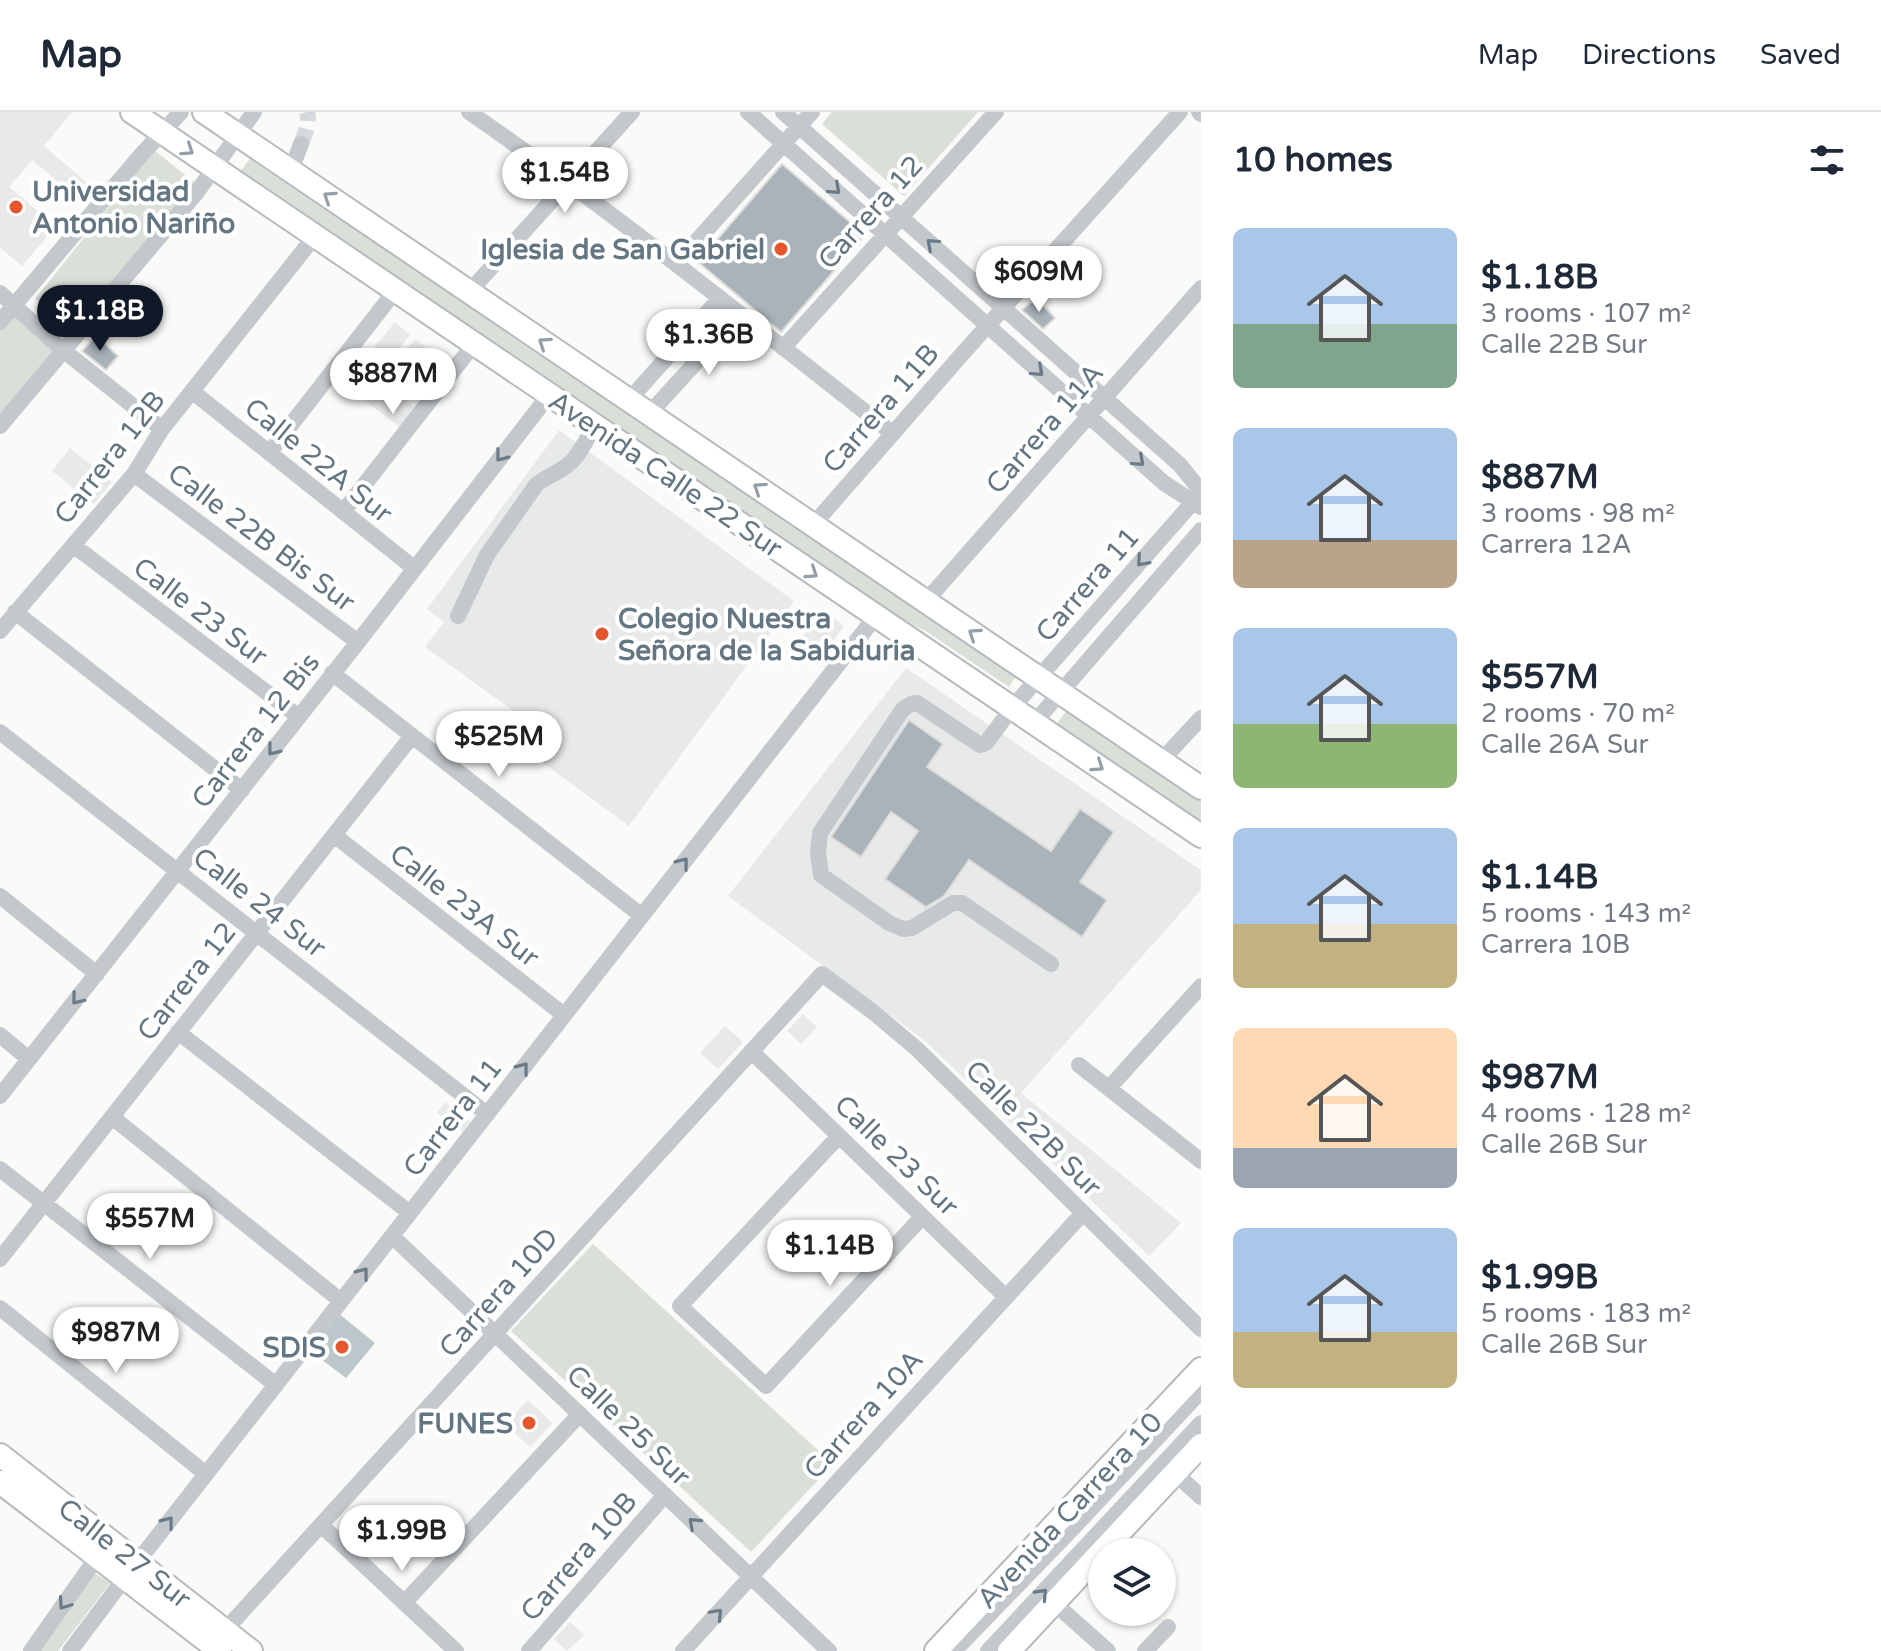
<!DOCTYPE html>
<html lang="en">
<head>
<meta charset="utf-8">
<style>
	:root { --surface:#fff; --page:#f2f2f3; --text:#1f2937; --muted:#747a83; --line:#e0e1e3; --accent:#111827 }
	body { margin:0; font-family:"Varela Round",sans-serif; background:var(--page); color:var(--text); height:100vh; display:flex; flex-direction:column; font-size:30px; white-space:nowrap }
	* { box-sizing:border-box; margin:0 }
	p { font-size:26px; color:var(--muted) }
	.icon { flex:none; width:44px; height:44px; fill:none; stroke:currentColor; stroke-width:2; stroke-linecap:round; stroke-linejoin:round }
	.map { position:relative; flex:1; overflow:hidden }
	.details { display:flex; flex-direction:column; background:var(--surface); width:680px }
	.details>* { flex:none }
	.buttons { position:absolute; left:1088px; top:1426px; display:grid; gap:16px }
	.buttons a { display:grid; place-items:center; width:88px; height:88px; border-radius:50%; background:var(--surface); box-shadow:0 2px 6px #0004; font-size:40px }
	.price { position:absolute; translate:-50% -68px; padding:0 18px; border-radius:28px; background:#fff; color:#222; font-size:26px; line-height:52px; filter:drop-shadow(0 2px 4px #0008) }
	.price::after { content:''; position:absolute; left:50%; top:48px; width:24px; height:18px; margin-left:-12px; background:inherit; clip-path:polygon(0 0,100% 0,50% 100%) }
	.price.selected { background:var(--accent); color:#fff }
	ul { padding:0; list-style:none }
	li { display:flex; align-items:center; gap:24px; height:200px; padding:0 32px }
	li span { display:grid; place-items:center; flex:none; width:224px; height:160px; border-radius:12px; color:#555 }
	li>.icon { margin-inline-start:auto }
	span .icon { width:96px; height:96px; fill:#fffc; stroke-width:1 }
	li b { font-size:34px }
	h2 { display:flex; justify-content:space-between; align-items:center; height:96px; padding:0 32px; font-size:34px }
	header { display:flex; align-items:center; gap:48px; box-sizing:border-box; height:112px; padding:0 40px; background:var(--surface); border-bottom:2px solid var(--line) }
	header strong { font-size:38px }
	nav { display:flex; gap:44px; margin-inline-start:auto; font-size:28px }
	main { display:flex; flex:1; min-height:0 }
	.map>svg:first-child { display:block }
	.built { fill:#e8e9e9 }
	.green { fill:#dadfd7 }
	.water { fill:#bbc7cb }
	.building { fill:#aab3b9; stroke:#dcdcda; stroke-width:2 }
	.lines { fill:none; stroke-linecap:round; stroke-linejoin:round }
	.minor-tunnel { stroke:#d5d9db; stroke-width:16; stroke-dasharray:16 8; stroke-linecap:butt }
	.major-casing { stroke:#b5babe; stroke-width:26 }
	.minor { stroke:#c3c8cc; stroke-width:16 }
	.major { stroke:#fff; stroke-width:22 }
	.oneway { stroke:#939fa8 }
	.oneway2 { stroke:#6a7a87 }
	.poi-dot { fill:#e4572e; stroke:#fff; stroke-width:3 }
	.labels { text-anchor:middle; stroke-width:8; stroke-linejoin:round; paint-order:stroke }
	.poi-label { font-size:28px; font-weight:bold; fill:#657683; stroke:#fff; text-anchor:end }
	.street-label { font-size:28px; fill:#657683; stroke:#fff }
</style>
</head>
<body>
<header>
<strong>Map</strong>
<nav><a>Map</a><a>Directions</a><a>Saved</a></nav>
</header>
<main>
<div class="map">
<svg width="1201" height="1539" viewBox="0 0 1201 1539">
	<rect width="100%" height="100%" fill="#fafaf8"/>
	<!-- built -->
	<path class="built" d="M0 0H72L44 34 93 76 81 89 32 48 9 75 56 114 22 154 0 136Z
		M395 210 410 223 389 248 374 235Z
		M415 227 432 240 399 282 419 299 403 318 366 289Z
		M559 318 794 489 629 714 520 634 534 614 425 535 444 510 427 497Z
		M70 336 112 370 94 392 52 359Z
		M822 498 844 514 816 552 794 537Z
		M906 556 1201 758V778L1021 981 1181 1111 1149 1144 925 929 728 784Z
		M803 902 817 915 801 932 787 919Z
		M725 914 743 930 718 957 700 941Z
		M445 990 470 1009 463 1020 437 1001Z
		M528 1288 553 1311 530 1335 505 1312Z
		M570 1510 584 1523 567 1539 554 1527Z"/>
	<!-- green -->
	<path class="green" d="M832 0H978L904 84 822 12Z
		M154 38 195 71 77 220 35 187Z
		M251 45 1016 564 1009 575 927 520 905 509 241 59Z
		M10 199 55 239 0 306V212Z
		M1067 598 1201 689V710L1056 613Z
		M593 1132 833 1352 751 1440 511 1219Z
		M95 1461 110 1471 58 1539H36Z"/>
	<!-- water -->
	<path class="water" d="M338 1201 375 1231 346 1266 309 1238Z"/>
	<!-- building -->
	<path class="building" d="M782 52 865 123 781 220 698 150Z
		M1036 186 1055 206 1043 217 1022 198Z
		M96 224 118 244 106 258 82 239Z
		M909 608 943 632 927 655 1051 739 1080 697 1114 720 1080 770 1107 788 1082 825 969 748 944 784 926 795 885 767 918 719 891 700 861 745 831 725Z"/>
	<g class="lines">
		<!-- minor-tunnel -->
		<path class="minor-tunnel" d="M301 32C305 22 310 11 307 0"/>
		<defs>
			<path id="major" d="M132 0 1201 724
				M204 0 1201 676
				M0 1343 251 1539
				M0 1370 220 1539
				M936 1539 1201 1257
				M1009 1539 1201 1333"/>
		</defs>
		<!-- major casing -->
		<use href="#major" class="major-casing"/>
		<!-- minor -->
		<path class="minor" d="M469 0C615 101 753 212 892 321
			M748 0 1164 371 1201 395
			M783 0 1180 353 1201 379
			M1199 0 1201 2
			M287 57 296 45 301 32
			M676 152 812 0
			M469 180 632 0
			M0 181 63 238 162 317
			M0 210 141 43 181 0
			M783 236 996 0
			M193 280 414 456
			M629 288 720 186
			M649 302 740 202
			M0 314 197 80 254 0
			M269 341 395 179
			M134 362 358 530
			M343 400 474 232
			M813 413 963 241 1180 0
			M73 433 299 605
			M926 489 1201 176
			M15 500 242 678
			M458 504 487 443 536 373C546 364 559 361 569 352 580 343 587 326 594 314
			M0 519 134 362 162 317 315 124
			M332 561 642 804
			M1034 611 1201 418
			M0 620 487 1002
			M1161 649 1201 606
			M334 723 564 903
			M0 784 97 862
			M1051 852 962 791H953L912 816 903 817 889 811 821 763 818 741 820 721 903 597 911 592 917 591 980 633 986 631 1012 596 1201 381
			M178 920 410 1101
			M0 923 29 947
			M751 939 1006 1185
			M1079 953 1201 1049
			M1109 976 1201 874
			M0 984 358 530 549 283
			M112 1005 341 1189
			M839 1024 680 1194 766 1274 922 1105
			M0 1057 276 1273
			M392 1124 829 1539
			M0 1147 412 624
			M0 1196 206 1362
			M1175 1361 1201 1385
			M321 1413 456 1539
			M404 1491 580 1302
			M1054 1491 1108 1539
			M218 1526 822 862 873 900 917 937 1201 1217
			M31 1539 97 1445
			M70 1539 121 1471 876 504
			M529 1539 665 1383
			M683 1539 1083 1101
			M954 1539 1072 1417 1201 1279
			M988 1539 1201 1311
			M1145 1539 1168 1515"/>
		<!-- major -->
		<use href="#major" class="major"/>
	</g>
	<!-- one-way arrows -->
	<defs><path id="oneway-chevron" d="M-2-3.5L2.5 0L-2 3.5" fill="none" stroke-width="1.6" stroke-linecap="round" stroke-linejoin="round" transform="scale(2)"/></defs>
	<g class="oneway">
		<use href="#oneway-chevron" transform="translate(188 38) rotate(34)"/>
		<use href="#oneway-chevron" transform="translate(329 85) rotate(-146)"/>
		<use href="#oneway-chevron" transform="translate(544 231) rotate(-146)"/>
		<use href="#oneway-chevron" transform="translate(759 376) rotate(-146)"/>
		<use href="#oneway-chevron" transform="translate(812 461) rotate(34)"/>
		<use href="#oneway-chevron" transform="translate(974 522) rotate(-146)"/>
		<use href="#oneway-chevron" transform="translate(1098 654) rotate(34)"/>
	</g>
	<g class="oneway2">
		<use href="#oneway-chevron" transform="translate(835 77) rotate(42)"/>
		<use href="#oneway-chevron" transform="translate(932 132) rotate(-138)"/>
		<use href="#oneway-chevron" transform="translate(1038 259) rotate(42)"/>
		<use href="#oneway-chevron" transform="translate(501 344) rotate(128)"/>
		<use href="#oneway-chevron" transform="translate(1139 349) rotate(42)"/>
		<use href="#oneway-chevron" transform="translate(1142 449) rotate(131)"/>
		<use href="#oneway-chevron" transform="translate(273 638) rotate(128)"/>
		<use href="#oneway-chevron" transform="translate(683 751) rotate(-52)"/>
		<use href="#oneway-chevron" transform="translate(77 887) rotate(129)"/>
		<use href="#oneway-chevron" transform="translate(523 956) rotate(-52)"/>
		<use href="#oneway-chevron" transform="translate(363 1161) rotate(-52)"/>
		<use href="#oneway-chevron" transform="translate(168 1410) rotate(-52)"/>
		<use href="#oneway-chevron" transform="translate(694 1411) rotate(-137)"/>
		<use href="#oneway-chevron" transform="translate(1042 1482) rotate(-47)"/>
		<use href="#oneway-chevron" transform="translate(64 1492) rotate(125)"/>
		<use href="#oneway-chevron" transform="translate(717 1502) rotate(-48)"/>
	</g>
	<!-- markers -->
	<g class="poi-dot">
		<circle cx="16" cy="95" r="8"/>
		<circle cx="781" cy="137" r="8"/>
		<circle cx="602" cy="522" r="8"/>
		<circle cx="342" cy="1235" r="8"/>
		<circle cx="529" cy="1311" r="8"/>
	</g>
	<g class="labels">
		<!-- poi labels -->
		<g class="poi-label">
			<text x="32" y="89" text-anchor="start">Universidad<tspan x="32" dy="32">Antonio Nariño</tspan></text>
			<text x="765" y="147">Iglesia de San Gabriel</text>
			<text x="618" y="516" text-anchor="start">Colegio Nuestra<tspan x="618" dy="32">Señora de la Sabiduria</tspan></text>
			<text x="326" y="1245">SDIS</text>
			<text x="513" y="1321">FUNES</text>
		</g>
		<!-- street labels -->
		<g class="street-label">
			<text transform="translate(870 100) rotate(-48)" y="10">Carrera 12</text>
			<text transform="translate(880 296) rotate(-49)" y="10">Carrera 11B</text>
			<text transform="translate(1044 316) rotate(-49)" y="10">Carrera 11A</text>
			<text transform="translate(109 345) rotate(-52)" y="10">Carrera 12B</text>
			<text transform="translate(319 348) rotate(39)" y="10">Calle 22A Sur</text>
			<text transform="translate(666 362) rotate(34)" y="10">Avenida Calle 22 Sur</text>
			<text transform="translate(262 425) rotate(37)" y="10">Calle 22B Bis Sur</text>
			<text transform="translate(1087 472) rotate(-49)" y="10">Carrera 11</text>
			<text transform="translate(201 499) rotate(37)" y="10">Calle 23 Sur</text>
			<text transform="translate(255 618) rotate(-52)" y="10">Carrera 12 Bis</text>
			<text transform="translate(260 790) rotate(38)" y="10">Calle 24 Sur</text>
			<text transform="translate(465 793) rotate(38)" y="10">Calle 23A Sur</text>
			<text transform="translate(186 869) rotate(-52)" y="10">Carrera 12</text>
			<text transform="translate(452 1005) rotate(-52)" y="10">Carrera 11</text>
			<text transform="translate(1034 1016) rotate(45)" y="10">Calle 22B Sur</text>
			<text transform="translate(897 1043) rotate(44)" y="10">Calle 23 Sur</text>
			<text transform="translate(498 1180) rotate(-48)" y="10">Carrera 10D</text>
			<text transform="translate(863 1302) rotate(-48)" y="10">Carrera 10A</text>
			<text transform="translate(629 1313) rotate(44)" y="10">Calle 25 Sur</text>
			<text transform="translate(1069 1398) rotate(-47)" y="10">Avenida Carrera 10</text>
			<text transform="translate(125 1441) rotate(38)" y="10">Calle 27 Sur</text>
			<text transform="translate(578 1444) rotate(-49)" y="10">Carrera 10B</text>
		</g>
	</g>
</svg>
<div class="buttons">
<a><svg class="icon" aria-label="layers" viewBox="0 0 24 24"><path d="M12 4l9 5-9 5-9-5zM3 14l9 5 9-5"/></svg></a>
</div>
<b class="price" style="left:565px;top:103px">$1.54B</b>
<b class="price" style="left:1039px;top:202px">$609M</b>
<b class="price selected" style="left:100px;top:241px">$1.18B</b>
<b class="price" style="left:709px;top:265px">$1.36B</b>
<b class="price" style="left:393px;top:304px">$887M</b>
<b class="price" style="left:499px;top:667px">$525M</b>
<b class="price" style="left:150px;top:1149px">$557M</b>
<b class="price" style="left:830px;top:1176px">$1.14B</b>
<b class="price" style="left:116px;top:1263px">$987M</b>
<b class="price" style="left:402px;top:1461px">$1.99B</b>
</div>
<section class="details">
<h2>10 homes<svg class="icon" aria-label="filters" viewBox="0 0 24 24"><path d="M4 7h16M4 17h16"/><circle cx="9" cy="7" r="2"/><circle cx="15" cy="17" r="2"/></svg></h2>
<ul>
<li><span style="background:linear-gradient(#a9c7e8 60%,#7fa58c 0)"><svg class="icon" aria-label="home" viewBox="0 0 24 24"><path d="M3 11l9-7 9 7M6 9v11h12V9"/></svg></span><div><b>$1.18B</b><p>3 rooms · 107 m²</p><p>Calle 22B Sur</p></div></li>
<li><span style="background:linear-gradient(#a9c7e8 70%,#b9a48a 0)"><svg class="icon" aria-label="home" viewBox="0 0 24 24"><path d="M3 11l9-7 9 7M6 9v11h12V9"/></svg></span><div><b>$887M</b><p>3 rooms · 98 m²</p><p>Carrera 12A</p></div></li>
<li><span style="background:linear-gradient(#a9c7e8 60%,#8fb573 0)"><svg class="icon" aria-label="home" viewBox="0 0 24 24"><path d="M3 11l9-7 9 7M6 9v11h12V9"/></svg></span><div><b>$557M</b><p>2 rooms · 70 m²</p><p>Calle 26A Sur</p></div></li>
<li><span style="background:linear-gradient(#a9c7e8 60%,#c2b280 0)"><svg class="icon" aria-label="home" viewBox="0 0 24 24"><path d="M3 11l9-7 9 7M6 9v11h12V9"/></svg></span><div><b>$1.14B</b><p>5 rooms · 143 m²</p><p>Carrera 10B</p></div></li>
<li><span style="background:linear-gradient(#ffd9b3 75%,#9aa5b1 0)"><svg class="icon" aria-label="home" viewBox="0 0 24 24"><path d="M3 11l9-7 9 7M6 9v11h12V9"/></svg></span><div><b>$987M</b><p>4 rooms · 128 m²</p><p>Calle 26B Sur</p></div></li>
<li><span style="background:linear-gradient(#a9c7e8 65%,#c2b280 0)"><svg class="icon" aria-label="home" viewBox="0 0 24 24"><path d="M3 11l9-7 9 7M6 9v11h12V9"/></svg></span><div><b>$1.99B</b><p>5 rooms · 183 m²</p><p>Calle 26B Sur</p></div></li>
</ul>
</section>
</main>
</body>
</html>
